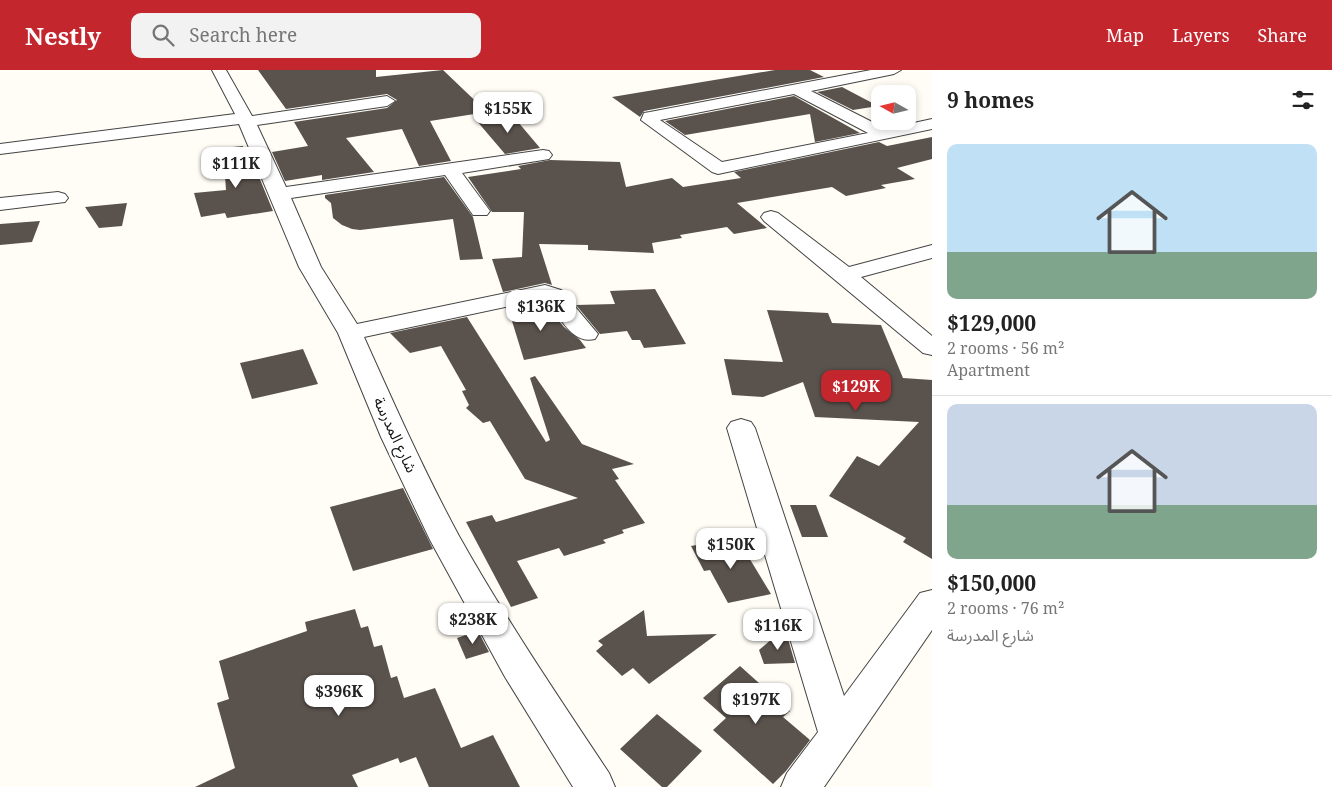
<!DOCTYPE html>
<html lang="en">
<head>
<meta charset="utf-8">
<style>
	:root { --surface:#fff; --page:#f2f2f2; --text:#222; --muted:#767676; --line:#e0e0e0; --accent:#c4262e }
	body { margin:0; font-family:"Noto Serif","Noto Sans Arabic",serif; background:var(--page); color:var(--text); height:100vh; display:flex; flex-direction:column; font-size:19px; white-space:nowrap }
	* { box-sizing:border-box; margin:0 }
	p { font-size:16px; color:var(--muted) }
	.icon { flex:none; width:28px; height:28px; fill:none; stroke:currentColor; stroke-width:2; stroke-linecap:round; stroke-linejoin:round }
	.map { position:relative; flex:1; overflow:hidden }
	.sheet { display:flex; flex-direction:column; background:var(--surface); width:400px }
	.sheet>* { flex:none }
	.needle { width:32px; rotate:278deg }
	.tools { position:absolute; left:871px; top:15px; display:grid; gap:10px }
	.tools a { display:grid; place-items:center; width:45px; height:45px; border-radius:10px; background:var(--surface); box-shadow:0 2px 8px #0003; font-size:25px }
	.price { position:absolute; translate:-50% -42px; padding:0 11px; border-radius:10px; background:#fff; color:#222; font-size:16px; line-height:32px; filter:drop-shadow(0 1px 2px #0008) }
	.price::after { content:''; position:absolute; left:50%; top:30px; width:15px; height:11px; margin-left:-8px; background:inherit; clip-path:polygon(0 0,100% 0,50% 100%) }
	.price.on { background:var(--accent); color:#fff }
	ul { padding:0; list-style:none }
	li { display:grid; align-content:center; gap:10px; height:265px; padding:0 15px }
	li+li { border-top:1px solid var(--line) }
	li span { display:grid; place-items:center; height:155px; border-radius:10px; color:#555 }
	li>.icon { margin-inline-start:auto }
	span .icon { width:90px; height:90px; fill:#fffc; stroke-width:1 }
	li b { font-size:21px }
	h2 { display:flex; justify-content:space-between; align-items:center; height:60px; padding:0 15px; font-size:21px }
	header { display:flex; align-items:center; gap:30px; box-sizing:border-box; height:70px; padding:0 25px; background:var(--accent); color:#fff }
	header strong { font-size:24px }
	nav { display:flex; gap:28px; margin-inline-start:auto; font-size:18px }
	.search { width:350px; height:45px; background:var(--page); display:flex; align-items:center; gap:12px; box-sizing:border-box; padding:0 18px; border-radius:10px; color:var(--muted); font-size:19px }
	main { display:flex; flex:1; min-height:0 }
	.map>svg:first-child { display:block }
	.building { fill:#5a524d }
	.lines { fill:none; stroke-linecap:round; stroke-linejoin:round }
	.minor-casing { stroke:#444; stroke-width:2 }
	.minor { fill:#fff; fill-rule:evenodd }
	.labels { text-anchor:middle; stroke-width:5; stroke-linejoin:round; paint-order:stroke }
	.street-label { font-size:15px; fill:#111; stroke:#fff }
</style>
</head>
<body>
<header>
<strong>Nestly</strong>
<div class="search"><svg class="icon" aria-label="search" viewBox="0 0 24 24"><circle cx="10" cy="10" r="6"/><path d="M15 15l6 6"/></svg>Search here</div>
<nav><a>Map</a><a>Layers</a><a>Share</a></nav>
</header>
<main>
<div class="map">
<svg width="932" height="717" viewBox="0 0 932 717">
	<rect width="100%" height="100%" fill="#fffdf5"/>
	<!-- building -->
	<path class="building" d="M258 0H376V7L443 0 487 42 430 51 451 91 419 96 402 59 346 68 374 102 322 110V105L285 111 272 82 308 76 294 52 387 38 397 30 387 24 286 39Z
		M775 0H810L824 7 644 41 640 47 612 27Z
		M842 17 878 36 853 40 817 22Z
		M794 26 860 63 815 72 810 44 685 65 665 51Z
		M501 45 513 46 540 78 505 84 476 50Z
		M932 67V89L897 98 915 109 881 115 886 118 846 126 832 117 737 133 767 158 734 164 727 157 680 165 682 168 652 173 654 183 588 180V175L539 174 552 215 545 213 503 222 492 189 522 187 524 142H492L468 107 521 99 518 96 550 90 620 92 626 117 672 108 683 117 741 108 734 102 879 72 887 76Z
		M243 76 244 86 250 85 273 141 227 148 225 143 201 147 194 123 226 120 223 78Z
		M444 107 473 147 483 189 460 190 453 149 360 160 352 159 342 155 333 148 331 133 325 128V125Z
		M127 133 122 156 99 158 85 137Z
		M40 151 32 172 0 175V154Z
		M655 219 686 274 644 278 640 270H632L627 261 600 264 576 235 615 234 610 221Z
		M542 231 564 257 580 270 586 278 524 290 508 238Z
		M767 240 828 243 832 253 881 255 903 308 932 310V489L903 472 906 468 829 426 857 386 879 396 919 352 815 347 803 312 763 327 732 325 724 289 783 292Z
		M467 247 546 372 550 370 530 308 535 306 582 374 634 394 612 399 619 409 615 410 645 453 622 460 624 463 603 470 606 473 564 486 559 478 517 491 538 528 511 537 466 452 492 445 496 452 578 428 525 409 490 351 483 353 466 338 469 335 462 321 466 320 441 276 410 283 390 263Z
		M303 279 318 314 252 329 240 293Z
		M403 418 433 479 353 501 330 437Z
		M790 435H816L828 467H802Z
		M736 468 751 491 771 524 728 533 710 500 704 501 691 476Z
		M355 539 361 558 368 556 374 577 382 575 391 608 397 606 404 628 435 618 461 678 493 665 520 717H429L416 687 400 693 398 688 352 705 358 717H195L235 698 217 633 229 629 219 591 307 561 305 552Z
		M644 540 647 566 717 564 649 614 633 598 622 606 596 581 603 575 598 571Z
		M478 561 489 582 466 589 457 568Z
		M780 562H786L795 593 764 594 759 580Z
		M740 596 790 641 783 647 810 670 786 701 773 714 713 660 726 648 703 628Z
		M657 644 702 681 667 717H662L620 679Z"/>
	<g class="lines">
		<defs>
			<path id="minor" d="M212 0H226L252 46 387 26 395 31 387 36 257 55 286 117 543 80 549 81 552 85 549 89 543 90 462 103 490 141 487 145H473L445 105 291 128 321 197 357 254 545 215 561 220 598 264 595 269C569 275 560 242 543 229L364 267C394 334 424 401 459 466 505 548 557 625 609 703L615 717H573L505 607 430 470 381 367 338 263 299 197 239 54 0 84V74L235 44Z
				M871 0H901L894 4 811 21 886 59 932 49V59L718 104 712 102 641 50 644 43 650 42ZM794 24 868 63 722 92 660 50Z
				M58 122 65 124 68 128 65 132 0 140V128Z
				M771 141 778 143 849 197 932 175V188L861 207 932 266V285L923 283 764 151 761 147 764 143Z
				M741 349 751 352 755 358 844 626 920 523 932 520V560L824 717H781L787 703 818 662 727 358 731 352Z"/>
		</defs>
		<!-- minor casing -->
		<use href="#minor" class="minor-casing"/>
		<!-- minor -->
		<use href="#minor" class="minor"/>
	</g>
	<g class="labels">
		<!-- street labels -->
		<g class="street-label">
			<text transform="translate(395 365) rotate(65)" y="5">شارع المدرسة</text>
		</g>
	</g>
</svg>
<div class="tools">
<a><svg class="needle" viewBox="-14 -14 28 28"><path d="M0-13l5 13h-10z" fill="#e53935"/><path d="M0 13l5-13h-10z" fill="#767676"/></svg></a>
</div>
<b class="price" style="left:508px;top:64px">$155K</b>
<b class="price" style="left:236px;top:119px">$111K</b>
<b class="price" style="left:541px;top:262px">$136K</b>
<b class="price on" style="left:856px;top:342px">$129K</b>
<b class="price" style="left:731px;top:500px">$150K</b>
<b class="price" style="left:473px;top:575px">$238K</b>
<b class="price" style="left:778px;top:581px">$116K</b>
<b class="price" style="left:339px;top:647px">$396K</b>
<b class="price" style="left:756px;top:655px">$197K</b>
</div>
<section class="sheet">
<h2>9 homes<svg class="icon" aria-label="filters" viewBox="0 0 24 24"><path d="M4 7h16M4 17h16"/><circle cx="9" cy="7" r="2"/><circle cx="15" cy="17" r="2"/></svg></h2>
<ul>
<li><span style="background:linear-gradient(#bfe0f5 70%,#7fa58c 0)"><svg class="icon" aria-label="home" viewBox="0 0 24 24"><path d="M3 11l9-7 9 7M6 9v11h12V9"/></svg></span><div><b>$129,000</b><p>2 rooms · 56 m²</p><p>Apartment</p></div></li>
<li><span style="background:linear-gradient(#c9d6e8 65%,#7fa58c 0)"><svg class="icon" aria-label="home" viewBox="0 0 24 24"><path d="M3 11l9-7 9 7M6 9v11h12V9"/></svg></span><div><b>$150,000</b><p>2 rooms · 76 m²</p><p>شارع المدرسة</p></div></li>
</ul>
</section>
</main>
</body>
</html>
